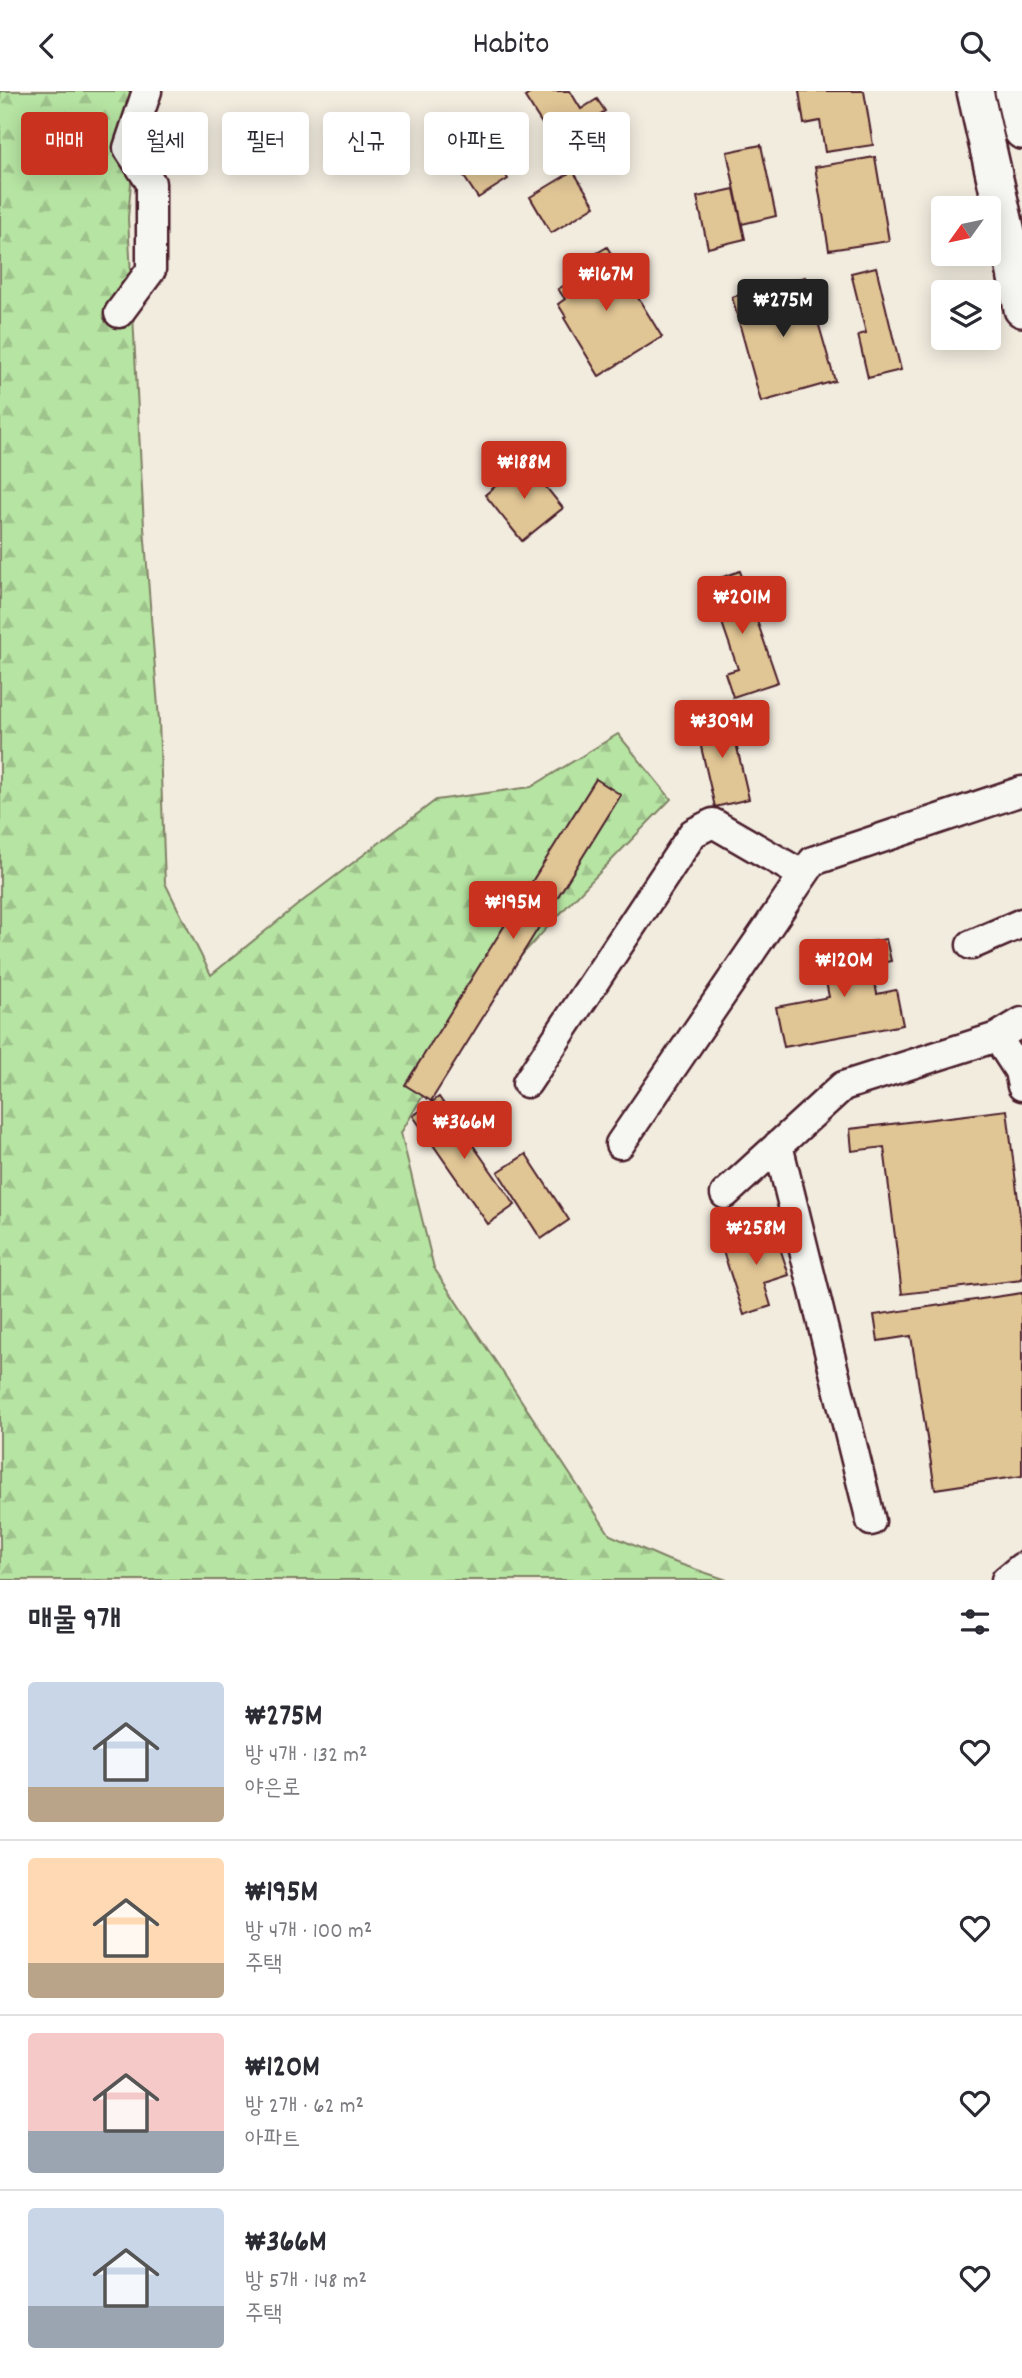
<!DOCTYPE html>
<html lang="ko">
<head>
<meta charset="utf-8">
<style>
	:root { --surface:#fff; --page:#f2f2f3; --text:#2b2b33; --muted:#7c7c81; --line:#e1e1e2; --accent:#c8321e }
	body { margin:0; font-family:Dekko,"Poor Story",sans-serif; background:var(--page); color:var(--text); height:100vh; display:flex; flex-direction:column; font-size:26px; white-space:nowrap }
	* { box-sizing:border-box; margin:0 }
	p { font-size:23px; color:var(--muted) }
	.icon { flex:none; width:38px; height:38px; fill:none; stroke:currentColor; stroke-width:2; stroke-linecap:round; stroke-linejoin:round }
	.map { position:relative; height:1489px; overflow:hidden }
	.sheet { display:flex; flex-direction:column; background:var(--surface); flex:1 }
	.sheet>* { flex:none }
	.banner { position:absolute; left:21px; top:21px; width:980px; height:63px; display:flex; gap:14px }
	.needle { width:46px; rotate:237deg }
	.controls { position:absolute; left:931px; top:105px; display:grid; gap:14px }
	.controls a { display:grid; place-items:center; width:70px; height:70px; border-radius:7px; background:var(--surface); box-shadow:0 4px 18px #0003; font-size:35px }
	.price { position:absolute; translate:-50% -60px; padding:0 16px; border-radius:7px; background:var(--accent); color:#fff; font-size:23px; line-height:46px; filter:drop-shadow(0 2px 4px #0008) }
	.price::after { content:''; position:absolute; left:50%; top:42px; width:21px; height:16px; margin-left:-10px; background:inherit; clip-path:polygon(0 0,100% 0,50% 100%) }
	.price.active { background:#222; color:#fff }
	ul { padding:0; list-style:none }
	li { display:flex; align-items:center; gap:21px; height:175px; padding:0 28px }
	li+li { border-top:2px solid var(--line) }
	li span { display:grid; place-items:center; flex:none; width:196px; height:140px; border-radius:7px; color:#555 }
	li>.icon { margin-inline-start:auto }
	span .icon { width:84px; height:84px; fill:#fffc; stroke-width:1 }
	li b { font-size:30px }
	h2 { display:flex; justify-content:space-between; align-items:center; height:84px; padding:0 28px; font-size:30px }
	.chip { padding:0 24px; border-radius:7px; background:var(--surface); box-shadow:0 4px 18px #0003; font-size:24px; line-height:63px }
	.chip.active { background:var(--accent); color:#fff }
	header { display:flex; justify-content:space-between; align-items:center; height:91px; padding:0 28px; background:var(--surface); font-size:32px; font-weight:600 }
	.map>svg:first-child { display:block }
	.forest { fill:url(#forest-firs); stroke:#808266; stroke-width:2 }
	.building { fill:#e0c595; stroke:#4a1f2b; stroke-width:2 }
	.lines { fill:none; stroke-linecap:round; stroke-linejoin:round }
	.minor-casing { stroke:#4a1f2b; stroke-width:33 }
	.major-casing { stroke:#4a1f2b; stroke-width:40 }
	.minor { stroke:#f6f6f2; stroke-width:28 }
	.major { stroke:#f6f6f2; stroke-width:35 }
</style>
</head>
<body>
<header><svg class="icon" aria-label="back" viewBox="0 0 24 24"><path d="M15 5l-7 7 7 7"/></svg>Habito<svg class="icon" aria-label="search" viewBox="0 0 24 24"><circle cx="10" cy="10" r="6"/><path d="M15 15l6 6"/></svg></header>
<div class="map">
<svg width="1022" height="1489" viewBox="0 0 1022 1489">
	<defs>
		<pattern id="forest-firs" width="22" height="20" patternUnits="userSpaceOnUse" patternTransform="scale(1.75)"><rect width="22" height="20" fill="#b6e4a2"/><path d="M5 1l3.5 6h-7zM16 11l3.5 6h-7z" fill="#9ec38c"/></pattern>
	</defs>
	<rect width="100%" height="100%" fill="#f2ecdf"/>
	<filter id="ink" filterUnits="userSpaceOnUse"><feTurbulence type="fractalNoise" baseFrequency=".0143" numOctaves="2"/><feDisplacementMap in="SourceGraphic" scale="14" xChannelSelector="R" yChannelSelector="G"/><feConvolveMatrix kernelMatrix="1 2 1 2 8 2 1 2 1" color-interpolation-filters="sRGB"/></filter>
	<g filter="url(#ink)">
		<!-- forest -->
		<path class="forest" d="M0 0H139L128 127 144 436 159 629 165 792 211 884 300 812 436 709 531 696 618 643 671 708 572 810 478 911 401 1042 434 1177 610 1444 668 1469 727 1489H0Z"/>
		<!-- building -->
		<path class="building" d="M534 0H570L581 18 597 8 605 20 555 53 525 6Z
			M799 0H864L873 54 825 61 820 30 804 33Z
			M761 54 776 125 742 133 727 61Z
			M465 61 474 74 491 62 508 88 478 107 453 69Z
			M875 66 889 150 829 159 815 76Z
			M573 80 595 115 551 142 530 106Z
			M734 98 745 148 708 157 697 106Z
			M607 156 662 246 599 285 564 227 566 226 558 213 565 208 558 198 577 187 571 178Z
			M876 176 901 279 868 287 858 244 866 242 851 182Z
			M805 186 835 290 761 311 732 206Z
			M525 370 563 417 522 450 485 404Z
			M740 480 778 591 733 606 725 582 738 578 708 491Z
			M729 622 749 708 715 716 695 630Z
			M596 688 621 704 431 1010 405 994Z
			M886 848 891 870 872 874 877 903 896 899 903 934 784 956 776 916 829 906 820 860Z
			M439 1006 515 1114 488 1133 413 1025Z
			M1007 1019 1022 1141V1189L902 1203 884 1056 852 1060 850 1038Z
			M526 1063 569 1129 541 1148 498 1081Z
			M771 1130 789 1184 764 1192 771 1215 744 1224 722 1157 753 1146 750 1137Z
			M1022 1202V1385L935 1398 911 1245 878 1250 874 1224Z"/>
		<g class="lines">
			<defs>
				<path id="minor" d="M119 222 151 179V92L128 57 147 0
					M971 854 1022 832
					M1022 931 997 946 1019 980 1022 995
					M527 992 693 742 713 732 803 784
					M620 1053 813 770 1022 700
					M778 1054 871 1430
					M725 1103 843 995 997 946
					M1006 1489 1022 1476"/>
				<path id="major" d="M975 0 1007 141 1022 218
					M1013 0 1022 40"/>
			</defs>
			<!-- minor casing -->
			<use href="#minor" class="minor-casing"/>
			<!-- major casing -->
			<use href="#major" class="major-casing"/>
			<!-- minor -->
			<use href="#minor" class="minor"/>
			<!-- major -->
			<use href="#major" class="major"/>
		</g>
	</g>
</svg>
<div class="controls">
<a><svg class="needle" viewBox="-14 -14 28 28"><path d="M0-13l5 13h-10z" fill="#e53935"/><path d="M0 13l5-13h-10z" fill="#7c7c81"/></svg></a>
<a><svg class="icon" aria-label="layers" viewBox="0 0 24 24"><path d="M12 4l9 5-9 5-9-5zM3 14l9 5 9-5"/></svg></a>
</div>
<b class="price" style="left:606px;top:222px">₩167M</b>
<b class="price active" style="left:783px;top:248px">₩275M</b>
<b class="price" style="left:524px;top:410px">₩188M</b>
<b class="price" style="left:742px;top:545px">₩201M</b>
<b class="price" style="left:722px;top:669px">₩309M</b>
<b class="price" style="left:513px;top:850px">₩195M</b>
<b class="price" style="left:844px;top:908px">₩120M</b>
<b class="price" style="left:464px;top:1070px">₩366M</b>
<b class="price" style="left:756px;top:1176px">₩258M</b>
<div class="banner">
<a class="chip active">매매</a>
<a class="chip">월세</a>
<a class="chip">필터</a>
<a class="chip">신규</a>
<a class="chip">아파트</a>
<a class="chip">주택</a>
</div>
</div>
<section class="sheet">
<h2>매물 9개<svg class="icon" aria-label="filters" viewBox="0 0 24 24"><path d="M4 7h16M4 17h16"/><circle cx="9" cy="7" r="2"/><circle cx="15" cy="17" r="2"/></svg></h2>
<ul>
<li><span style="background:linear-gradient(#c9d6e8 75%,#b9a48a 0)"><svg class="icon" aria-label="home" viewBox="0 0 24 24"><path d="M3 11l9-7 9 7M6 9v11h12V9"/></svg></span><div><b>₩275M</b><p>방 4개 · 132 m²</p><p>야은로</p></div><svg class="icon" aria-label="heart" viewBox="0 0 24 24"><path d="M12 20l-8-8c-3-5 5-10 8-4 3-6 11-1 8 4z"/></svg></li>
<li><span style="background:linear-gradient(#ffd9b3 75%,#b9a48a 0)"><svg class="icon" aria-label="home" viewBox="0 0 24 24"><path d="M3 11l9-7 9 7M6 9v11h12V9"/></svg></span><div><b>₩195M</b><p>방 4개 · 100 m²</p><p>주택</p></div><svg class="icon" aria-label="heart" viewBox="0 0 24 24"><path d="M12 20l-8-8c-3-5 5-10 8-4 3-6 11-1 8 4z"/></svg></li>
<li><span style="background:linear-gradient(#f6c9c9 70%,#9aa5b1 0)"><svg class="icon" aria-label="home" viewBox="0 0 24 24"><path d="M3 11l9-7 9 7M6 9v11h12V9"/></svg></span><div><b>₩120M</b><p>방 2개 · 62 m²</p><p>아파트</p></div><svg class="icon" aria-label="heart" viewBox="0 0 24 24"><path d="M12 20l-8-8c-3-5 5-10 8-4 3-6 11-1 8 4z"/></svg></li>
<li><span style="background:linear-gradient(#c9d6e8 70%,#9aa5b1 0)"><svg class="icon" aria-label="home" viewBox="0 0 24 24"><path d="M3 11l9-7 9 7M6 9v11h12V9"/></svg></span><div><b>₩366M</b><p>방 5개 · 148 m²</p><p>주택</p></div><svg class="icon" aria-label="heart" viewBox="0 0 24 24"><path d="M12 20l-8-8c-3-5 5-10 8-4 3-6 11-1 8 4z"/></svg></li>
</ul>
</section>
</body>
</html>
